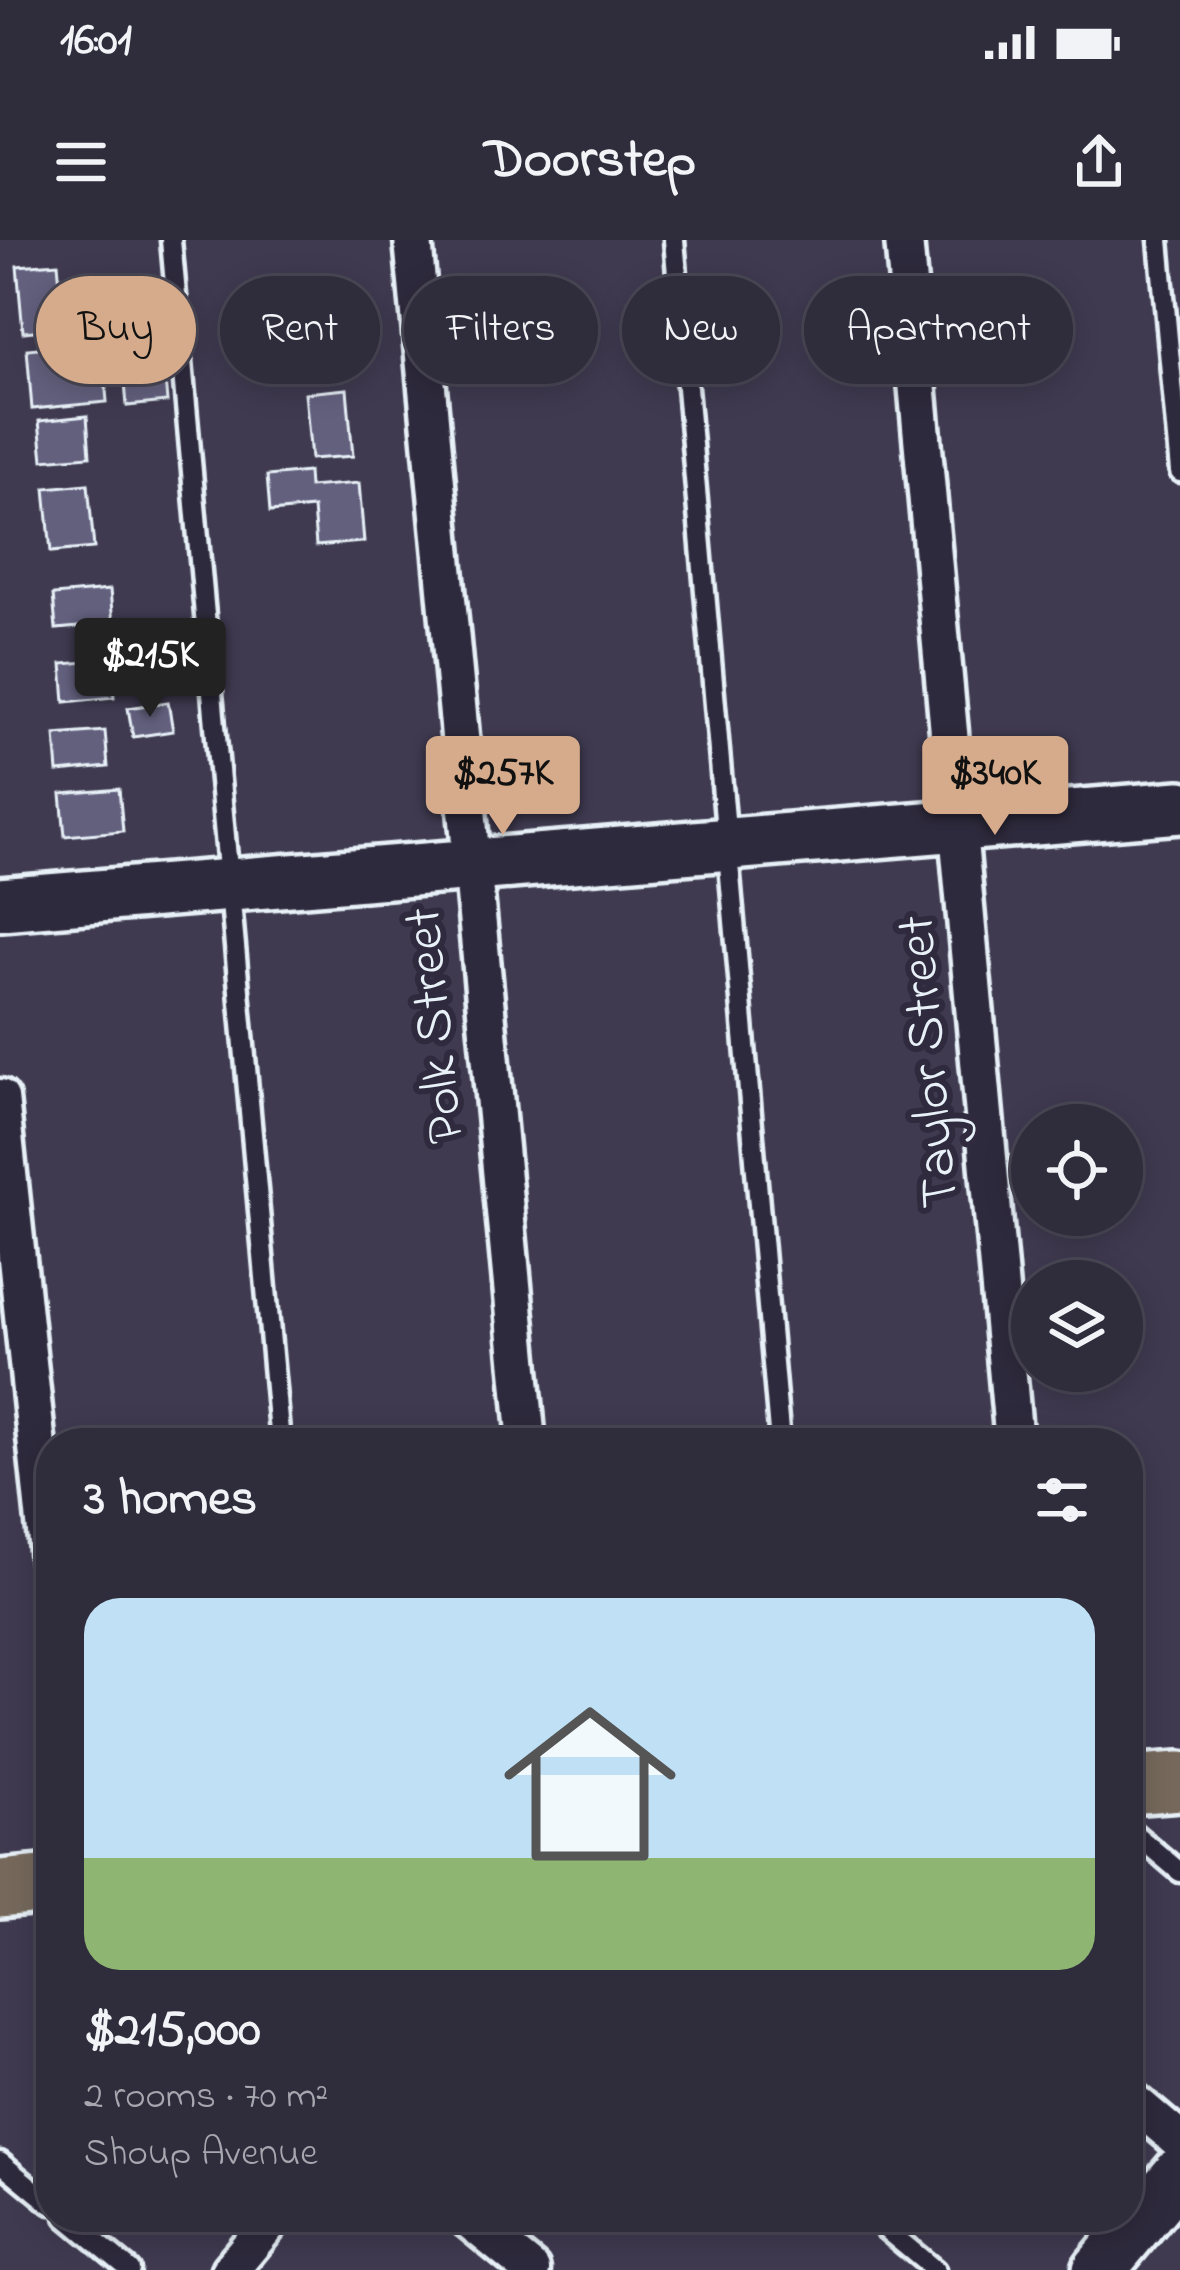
<!DOCTYPE html>
<html lang="en">
<head>
<meta charset="utf-8">
<style>
	:root { --surface:#2f2c3c; --page:#3b3847; --text:#f1f3f6; --muted:#a7a7af; --line:#4a4856; --accent:#d6ab8b }
	body { margin:0; font-family:"Indie Flower",sans-serif; background:var(--page); color:var(--text); height:100vh; display:flex; flex-direction:column; font-size:45px; white-space:nowrap }
	* { box-sizing:border-box; margin:0 }
	p { font-size:39px; color:var(--muted) }
	.icon { flex:none; width:66px; height:66px; fill:none; stroke:currentColor; stroke-width:2; stroke-linecap:round; stroke-linejoin:round }
	.map { position:relative; flex:1; overflow:hidden }
	.sheet { position:absolute; left:36px; top:1188px; width:1107px; height:804px; display:flex; flex-direction:column; background:var(--surface); border-radius:48px; box-shadow:0 6px 30px #0003,0 0 0 3px var(--line) }
	.sheet>* { flex:none }
	.guide { position:absolute; left:36px; top:36px; width:1110px; height:108px; display:flex; gap:24px }
	.controls { position:absolute; left:1011px; top:864px; display:grid; gap:24px }
	.controls a { display:grid; place-items:center; width:132px; height:132px; border-radius:50%; background:var(--surface); box-shadow:0 6px 30px #0003,0 0 0 3px var(--line); font-size:60px }
	.price { position:absolute; translate:-50% -102px; padding:0 27px; border-radius:12px; background:var(--accent); color:#111; font-size:39px; line-height:78px; filter:drop-shadow(0 3px 6px #0008) }
	.price::after { content:''; position:absolute; left:50%; top:72px; width:36px; height:27px; margin-left:-18px; background:inherit; clip-path:polygon(0 0,100% 0,50% 100%) }
	.price.current { background:#222; color:#fff }
	ul { padding:0; list-style:none }
	li { display:grid; align-content:center; gap:24px; height:636px; padding:0 48px }
	li+li { border-top:3px solid var(--line) }
	li span { display:grid; place-items:center; height:372px; border-radius:36px; color:#555 }
	li>.icon { margin-inline-start:auto }
	span .icon { width:216px; height:216px; fill:#fffc; stroke-width:1 }
	li b { font-size:51px }
	h2 { display:flex; justify-content:space-between; align-items:center; height:144px; padding:0 48px; font-size:51px }
	.tag { padding:0 42px; border-radius:54px; background:var(--surface); box-shadow:0 6px 30px #0003,0 0 0 3px var(--line); font-size:42px; line-height:108px }
	.tag.current { background:var(--accent); color:#111 }
	.status { display:flex; justify-content:space-between; align-items:center; height:84px; padding:0 60px; background:var(--surface); direction:ltr }
	.status svg { height:33px; fill:currentColor }
	header { display:flex; justify-content:space-between; align-items:center; height:156px; padding:0 48px; background:var(--surface); font-size:54px; font-weight:800 }
	.map>svg:first-child { display:block }
	.building { fill:#64607e; stroke:#e8f1f8; stroke-width:3 }
	.lines { fill:none; stroke-linecap:round; stroke-linejoin:round }
	.lane-casing { stroke:#e8f1f8; stroke-width:27 }
	.street-casing { stroke:#e8f1f8; stroke-width:45 }
	.secondary-casing { stroke:#e8f1f8; stroke-width:60 }
	.primary-casing { stroke:#e8f1f8; stroke-width:66 }
	.lane { stroke:#2f2a3d; stroke-width:18 }
	.street { stroke:#2f2a3d; stroke-width:36 }
	.secondary { stroke:#2f2a3d; stroke-width:51 }
	.primary { stroke:#76695c; stroke-width:57 }
	.labels { text-anchor:middle; stroke-width:12; stroke-linejoin:round; paint-order:stroke }
	.street-label { font-size:54px; fill:#e8f1f8; stroke:#2f2a3d }
</style>
</head>
<body>
<div class="status"><b>16:01</b><svg viewBox="0 0 49 12"><path d="M0 12V9h3v3zM5 12V6h3v6zM10 12V3h3v9zM15 12V0h3v12zM26 1h20v11H26zM47 4h2v5h-2z"/></svg></div>
<header><svg class="icon" aria-label="menu" viewBox="0 0 24 24"><path d="M4 6h16M4 12h16M4 18h16"/></svg>Doorstep<svg class="icon" aria-label="share" viewBox="0 0 24 24"><path d="M12 15V3M7 8l5-5 5 5M5 13v7h14v-7"/></svg></header>
<div class="map">
<svg width="1180" height="2030" viewBox="0 0 1180 2030">
	<rect width="100%" height="100%" fill="#3f3a50"/>
	<filter id="ink" filterUnits="userSpaceOnUse"><feTurbulence type="fractalNoise" baseFrequency=".00833" numOctaves="2"/><feDisplacementMap in="SourceGraphic" scale="24" xChannelSelector="R" yChannelSelector="G"/><feConvolveMatrix kernelMatrix="1 2 1 2 8 2 1 2 1" color-interpolation-filters="sRGB"/></filter>
	<g filter="url(#ink)">
		<!-- building -->
		<path class="building" d="M58 23 64 88 23 92 17 26Z
			M330 84 334 128 291 131 287 87Z
			M102 102 107 162 32 169 27 109Z
			M164 126 167 162 127 166 124 130Z
			M347 149 353 216 311 219 305 153Z
			M87 176 90 216 43 220 39 181Z
			M308 232 309 247 359 243 364 302 316 306 313 268 270 272 267 236Z
			M88 244 94 308 51 312 45 248Z
			M110 350 113 384 56 389 53 355Z
			M111 420 114 457 65 462 62 424Z
			M168 462 173 491 133 497 128 468Z
			M105 491 108 527 58 532 55 495Z
			M119 549 123 591 65 596 61 554Z"/>
		<g class="lines">
			<defs>
				<path id="lane" d="M171 0 280 1203
					M674 0 780 1203
					M1159 0 1180 232
					M1128 1588 1180 1632
					M0 1922 51 1964
					M66 1977 130 2030
					M871 1977 935 2030"/>
				<path id="street" d="M413 0 527 1203
					M904 0 1014 1203
					M0 858 51 1339
					M1128 1857 1180 1901
					M466 1977 531 2030
					M230 2030 274 1977"/>
				<path id="secondary" d="M0 664 1180 567
					M1099 2030 1180 1933"/>
				<path id="primary" d="M1128 1545 1180 1541
					M0 1649 51 1644"/>
			</defs>
			<!-- lane casing -->
			<use href="#lane" class="lane-casing"/>
			<!-- street casing -->
			<use href="#street" class="street-casing"/>
			<!-- secondary casing -->
			<use href="#secondary" class="secondary-casing"/>
			<!-- primary casing -->
			<use href="#primary" class="primary-casing"/>
			<!-- lane -->
			<use href="#lane" class="lane"/>
			<!-- street -->
			<use href="#street" class="street"/>
			<!-- secondary -->
			<use href="#secondary" class="secondary"/>
			<!-- primary -->
			<use href="#primary" class="primary"/>
		</g>
	</g>
	<g class="labels">
		<!-- street labels -->
		<g class="street-label">
			<text transform="translate(431 786) rotate(-96)" y="19">Polk Street</text>
			<text transform="translate(925 822) rotate(-95)" y="19">Taylor Street</text>
		</g>
	</g>
</svg>
<div class="controls">
<a><svg class="icon" aria-label="locate" viewBox="0 0 24 24"><circle cx="12" cy="12" r="6"/><path d="M12 2v4M12 18v4M2 12h4M18 12h4"/></svg></a>
<a><svg class="icon" aria-label="layers" viewBox="0 0 24 24"><path d="M12 4l9 5-9 5-9-5zM3 14l9 5 9-5"/></svg></a>
</div>
<b class="price current" style="left:150px;top:480px">$215K</b>
<b class="price" style="left:503px;top:598px">$257K</b>
<b class="price" style="left:995px;top:598px">$340K</b>
<div class="guide">
<a class="tag current">Buy</a>
<a class="tag">Rent</a>
<a class="tag">Filters</a>
<a class="tag">New</a>
<a class="tag">Apartment</a>
</div>
<section class="sheet">
<h2>3 homes<svg class="icon" aria-label="filters" viewBox="0 0 24 24"><path d="M4 7h16M4 17h16"/><circle cx="9" cy="7" r="2"/><circle cx="15" cy="17" r="2"/></svg></h2>
<ul>
<li><span style="background:linear-gradient(#bfe0f5 70%,#8fb573 0)"><svg class="icon" aria-label="home" viewBox="0 0 24 24"><path d="M3 11l9-7 9 7M6 9v11h12V9"/></svg></span><div><b>$215,000</b><p>2 rooms · 70 m²</p><p>Shoup Avenue</p></div></li>
</ul>
</section>
</div>
</body>
</html>
